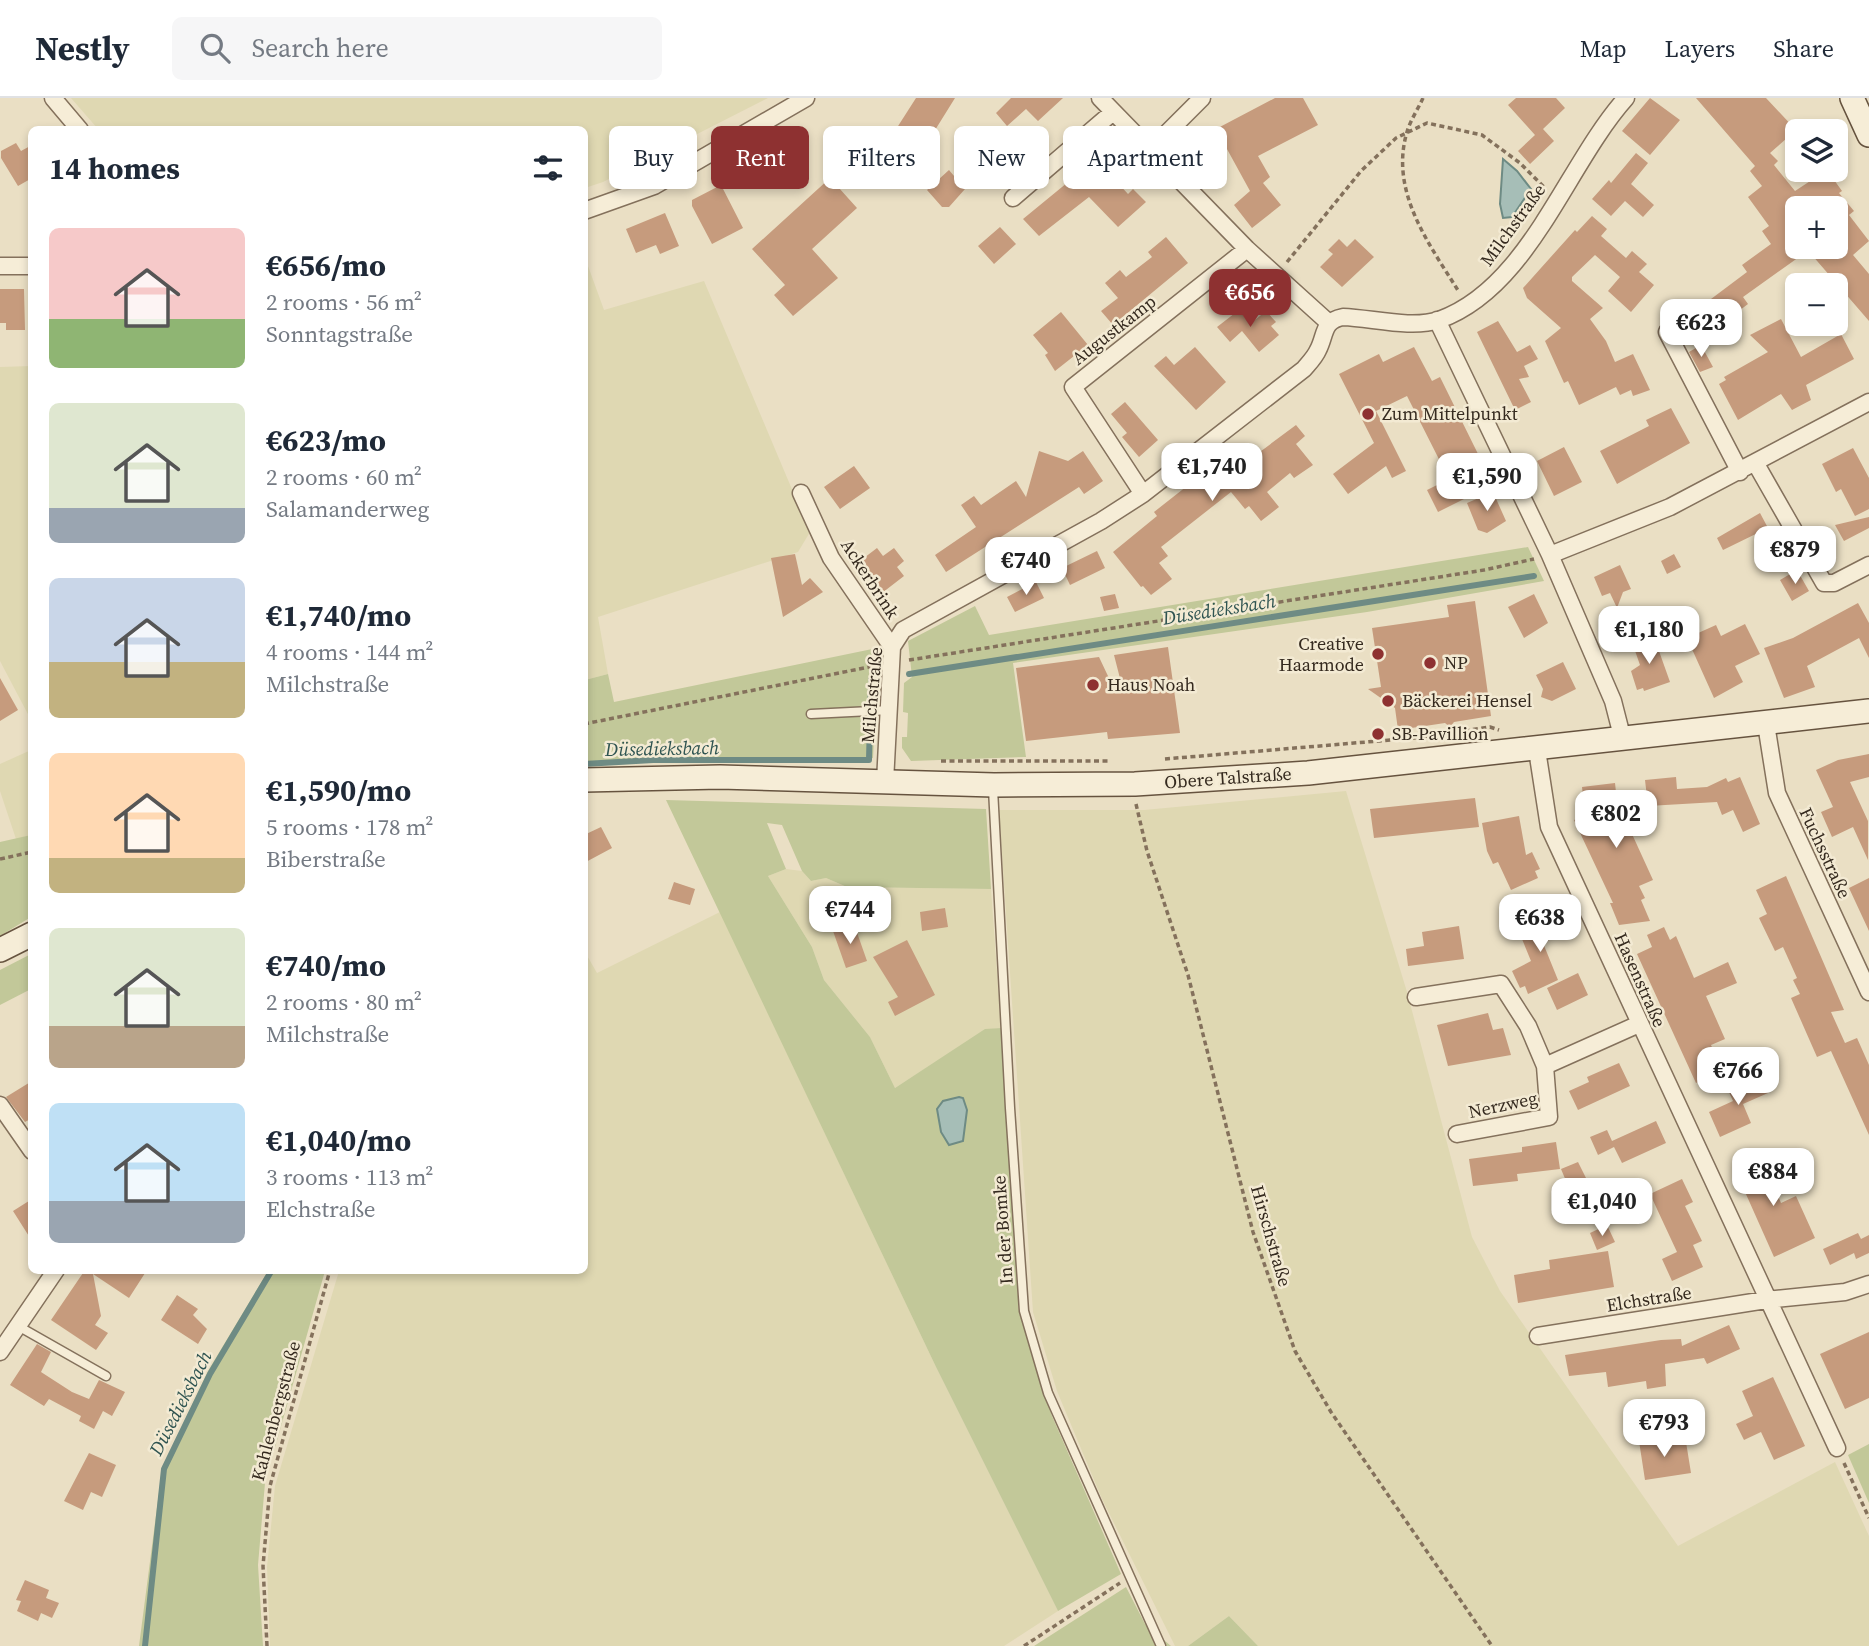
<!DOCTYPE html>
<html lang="en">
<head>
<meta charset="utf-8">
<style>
	:root { --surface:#fff; --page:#f6f6f7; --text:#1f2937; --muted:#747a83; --line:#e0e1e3; --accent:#8e3131 }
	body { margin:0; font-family:"Source Serif 4",serif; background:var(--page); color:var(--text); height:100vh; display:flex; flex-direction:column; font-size:26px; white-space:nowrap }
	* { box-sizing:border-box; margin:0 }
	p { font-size:23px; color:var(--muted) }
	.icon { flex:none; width:38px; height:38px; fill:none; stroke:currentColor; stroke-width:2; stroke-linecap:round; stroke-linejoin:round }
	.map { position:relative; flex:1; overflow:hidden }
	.panel { position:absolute; left:28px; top:28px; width:560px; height:1148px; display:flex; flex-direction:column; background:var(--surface); border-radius:10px; box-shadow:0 4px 10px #0003 }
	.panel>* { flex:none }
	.hud { position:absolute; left:609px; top:28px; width:665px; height:63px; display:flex; gap:14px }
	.fabs { position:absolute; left:1785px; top:21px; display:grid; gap:14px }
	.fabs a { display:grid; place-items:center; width:63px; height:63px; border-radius:10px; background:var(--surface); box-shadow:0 4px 10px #0003; font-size:35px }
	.price { position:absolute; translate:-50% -60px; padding:0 16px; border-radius:14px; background:#fff; color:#222; font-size:23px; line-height:46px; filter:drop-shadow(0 2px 4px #0008) }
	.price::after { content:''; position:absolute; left:50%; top:42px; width:21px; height:16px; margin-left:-10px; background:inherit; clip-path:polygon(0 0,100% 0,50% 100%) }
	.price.current { background:var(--accent); color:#fff }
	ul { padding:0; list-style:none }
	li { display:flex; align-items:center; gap:21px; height:175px; padding:0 21px }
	li span { display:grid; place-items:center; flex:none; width:196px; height:140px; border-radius:10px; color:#555 }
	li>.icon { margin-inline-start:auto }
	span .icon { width:84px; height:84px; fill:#fffc; stroke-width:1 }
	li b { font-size:30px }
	h2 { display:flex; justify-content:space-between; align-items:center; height:84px; padding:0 21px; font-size:30px }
	.pill { padding:0 24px; border-radius:10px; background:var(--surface); box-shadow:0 4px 10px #0003; font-size:24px; line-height:63px }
	.pill.current { background:var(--accent); color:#fff }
	header { display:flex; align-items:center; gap:42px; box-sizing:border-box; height:98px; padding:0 35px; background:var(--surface); border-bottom:2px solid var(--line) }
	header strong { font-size:33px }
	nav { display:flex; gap:38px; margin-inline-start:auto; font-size:24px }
	.search { width:490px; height:63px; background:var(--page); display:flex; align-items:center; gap:18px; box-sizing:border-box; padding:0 24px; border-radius:10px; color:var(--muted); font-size:26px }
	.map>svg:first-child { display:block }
	.farmland { fill:#dfd8b2 }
	.green { fill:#c2c899 }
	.water { fill:#a6beb7; stroke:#6e8b84; stroke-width:2 }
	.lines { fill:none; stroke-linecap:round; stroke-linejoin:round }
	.stream { stroke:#6e8b84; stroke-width:6 }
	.building { fill:#c69b7d }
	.lane-casing { stroke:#84715c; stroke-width:11 }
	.street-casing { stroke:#84715c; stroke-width:19 }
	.secondary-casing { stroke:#66533f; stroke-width:26 }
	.path { stroke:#84715c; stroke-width:3.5; stroke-dasharray:5 3.5; stroke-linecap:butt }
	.lane { stroke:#f6edd7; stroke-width:8 }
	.street { stroke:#f6edd7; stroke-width:16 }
	.secondary { stroke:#f6edd7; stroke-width:23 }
	.poi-dot { fill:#8e3131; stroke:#f3ead3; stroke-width:2.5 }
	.labels { text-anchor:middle; stroke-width:5; stroke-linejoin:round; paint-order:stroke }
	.street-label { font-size:18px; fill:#352a1f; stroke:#f3ead3 }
	.poi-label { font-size:18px; fill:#352a1f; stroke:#f3ead3; text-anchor:start }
	.water-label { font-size:19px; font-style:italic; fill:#2f5451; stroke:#f3ead3 }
</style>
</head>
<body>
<header>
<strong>Nestly</strong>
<div class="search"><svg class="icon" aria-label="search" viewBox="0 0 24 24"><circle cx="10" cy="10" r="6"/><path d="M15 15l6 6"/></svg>Search here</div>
<nav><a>Map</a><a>Layers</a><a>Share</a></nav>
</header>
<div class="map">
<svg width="1869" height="1548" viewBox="0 0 1869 1548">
	<rect width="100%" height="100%" fill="#eadfc4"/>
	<!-- farmland -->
	<path class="farmland" d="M71 0H768L603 84 585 90 584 32 98 31Z
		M584 157 604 212 704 183 810 434 798 454 598 519 608 576 585 582Z
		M31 268H32L31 622 0 563V269Z
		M31 652V737L16 741 0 693V666Z
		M1346 693 1407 894 1472 1139 1500 1193 1678 1448 1835 1364 1869 1438V1548H1258L1229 1518 1188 1548H1175L1102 1401 1057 1293 1033 1214 999 712H1144Z
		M786 771 802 773 811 783 826 780 847 789 991 791 1001 930 985 932 895 990 870 939 824 882 812 849 768 778Z
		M720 814 936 1269 1058 1513 1004 1548H270L267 1469 275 1388 339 1173 584 1172 585 854 597 875Z"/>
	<!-- green -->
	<path class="green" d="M1528 449 1544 483 1367 514 1013 565 1026 659 911 663 902 650V639H907L908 615 903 614 904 585 912 579 908 543 975 508 989 537Z
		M882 549 877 581 873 660H653L585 664V582L608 576 614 604Z
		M666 702 986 711 991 791 847 789 826 780 811 783 802 773 782 727 767 725 786 771 768 778 812 849 824 882 870 939 895 990 985 931 1001 930 1019 1214 1052 1318 1121 1476 1058 1513 936 1269Z
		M31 737V819L0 838V744Z
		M31 856V891L0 907V872Z
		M268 1173H325L265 1385 258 1467 263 1548H139L162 1371 208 1273Z
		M1869 1346V1405L1848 1357Z
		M1126 1489 1145 1526 1171 1548H1034Z
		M1229 1518 1258 1548H1188Z"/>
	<!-- water -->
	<path class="water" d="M1503 61 1517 73 1531 91 1512 119 1503 120 1500 106Z
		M959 999 963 1000 967 1012 963 1043 949 1047 941 1034 937 1011 943 1003Z"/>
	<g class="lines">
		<!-- stream -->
		<path class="stream" d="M909 576 1534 478
			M584 666 653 662H869L871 582
			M145 1548 164 1371 210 1276 272 1172"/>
	</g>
	<!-- building -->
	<path class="building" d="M916 0H955L904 82 884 50Z
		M1011 0H1063L1038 23 1026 11 1007 28 996 15Z
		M1275 0H1303L1318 27 1258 58 1270 79 1263 85 1281 107 1252 130 1234 107 1250 93 1216 31Z
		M1516 0H1556L1565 10 1543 31 1554 43 1530 66 1518 53 1535 37 1508 7Z
		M1650 0 1680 22 1650 57 1622 33Z
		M1696 0H1766L1796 32 1770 55 1778 63 1774 67 1795 93 1827 72 1842 93 1839 95 1854 113 1849 117 1869 143 1853 157 1869 176V223L1805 149H1836V110H1797V135L1789 141 1799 159 1743 199 1748 206 1715 231 1699 210 1747 174 1742 167 1771 146 1762 133 1769 128 1748 99 1762 88 1750 73 1755 68Z
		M994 28 1010 45 1009 52 989 66 972 47Z
		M796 33 809 58 778 75 765 50Z
		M16 45 21 53 32 47V80L18 88 1 60V53Z
		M1636 55 1648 65 1631 86 1654 107 1643 119 1625 103 1611 118 1592 101 1609 82 1611 85Z
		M1093 58 1128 96 1133 91 1146 104 1118 129 1089 99 1039 138 1023 121 1073 80 1071 77Z
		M949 72 965 91 949 109H942L927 92Z
		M830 80 857 110 812 151 838 180 793 218 774 197 785 187 752 151Z
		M721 87 743 130 712 146 692 108V102Z
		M665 115 679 148 660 156 656 147 636 155 626 131Z
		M1592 118 1607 131 1601 138 1626 160 1632 153 1647 166 1639 174 1654 187 1631 214 1608 193 1620 179 1595 157 1572 179V183L1603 210 1590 221 1606 243 1615 264 1633 256 1650 292 1633 298 1631 292 1620 297 1616 289 1579 307 1568 283 1564 285 1545 243 1561 230 1527 200 1523 190 1575 132 1577 134Z
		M1000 129 1016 146 994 166 978 148Z
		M1166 139 1188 165 1113 227 1101 213 1118 200 1105 185 1120 172 1126 179 1152 159 1148 154Z
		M1339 141 1347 149 1355 141 1374 159 1342 189 1320 169 1333 156 1328 152Z
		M0 191H24L25 232H6V225H0Z
		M1239 212 1250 226 1266 213 1276 224 1271 228 1279 237 1259 254 1242 233 1230 244 1217 229Z
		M1061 214 1088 247 1055 273 1045 257 1048 255 1033 237Z
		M1781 221 1801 259 1841 236 1854 261 1806 287 1811 302 1792 312 1781 296 1738 322 1719 286 1726 282 1724 279 1768 254 1750 237Z
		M1498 223 1517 254 1530 247 1538 261 1524 268 1529 279 1519 281 1531 304 1515 312 1477 234Z
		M1701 247 1713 269 1700 274 1689 254Z
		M1195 249 1226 284 1196 312 1154 268 1166 258 1174 267Z
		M1414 249 1432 283 1440 279 1481 362 1463 370 1476 395 1438 414 1427 392 1449 381 1407 298 1376 313 1406 373 1392 380 1386 368 1348 396 1333 376 1374 345 1339 276 1379 256 1383 264Z
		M1125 304 1158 342 1139 359 1122 339 1127 335 1111 316Z
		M1671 310 1690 345 1617 386 1600 353 1649 328 1646 322Z
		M1296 327 1305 338 1296 346 1313 367 1294 380 1290 375 1267 394 1279 409 1261 423 1249 408 1245 411 1231 394 1161 449 1168 458 1159 465 1172 481 1151 497 1143 488 1141 489 1113 454 1157 418 1154 414 1229 355 1234 361 1239 357 1245 365Z
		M1564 349 1582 384 1554 398 1537 363Z
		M1853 350 1869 380V411L1855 418 1841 391 1836 394 1822 366Z
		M1039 353 1068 363 1083 353 1103 383 1084 396 1079 389 946 474 935 457 976 429 961 407 974 398 981 407 1016 383 1026 399Z
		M854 368 870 390 840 411 824 389Z
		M1493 394 1506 423 1487 435 1478 432 1467 405Z
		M1760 415 1768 430 1723 452 1717 440Z
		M1869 419V430L1844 443 1835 427Z
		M877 450 883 458 894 450 904 463 897 469 904 478 882 495 860 463Z
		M1097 453 1105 470 1070 487 1062 470Z
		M795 456 802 487 810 480 823 494 783 519 771 460Z
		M1674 456 1681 469 1667 476 1661 463Z
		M1620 467 1631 491 1623 494 1617 510 1610 495 1602 498 1594 479Z
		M1797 472 1809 493 1792 503 1780 482Z
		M1036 484 1044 500 1015 514 1007 499Z
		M1115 496 1119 510 1104 513 1100 499Z
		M1534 496 1548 525 1524 540 1508 509Z
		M1475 503 1491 618 1454 624 1450 629 1445 625 1398 632 1395 610 1368 591 1381 589 1372 530 1449 519 1447 507Z
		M1858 505 1869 525V560L1859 540 1807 568 1815 589 1784 600 1764 550 1793 540Z
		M1745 526 1760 556 1735 568 1743 584 1714 600 1687 540 1716 527 1721 538Z
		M1654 539 1670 584 1644 593 1643 590 1637 592 1631 573 1640 567 1633 547Z
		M1168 549 1180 635 1108 641 1107 634 1026 643 1016 570 1099 559 1116 595 1123 592 1114 557Z
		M1563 564 1576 591 1552 603 1541 599 1543 591 1536 577Z
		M0 580 18 612 0 623Z
		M1869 656V679L1850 684 1868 723V762L1853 729 1832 739 1821 714 1833 709 1816 672 1838 662Z
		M1676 679 1677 691 1707 689 1726 680 1728 684 1740 679 1760 726 1743 734 1733 712 1722 717 1717 704 1648 708 1645 682Z
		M1615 685 1618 712 1636 704 1648 728 1632 736 1653 782 1639 788 1645 800 1641 802 1650 823 1619 827 1610 805H1613L1574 722 1585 718 1582 689Z
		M1475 700 1479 729 1374 740 1370 711Z
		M1519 718 1526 757 1532 754 1540 771 1535 773 1538 780 1511 792 1498 764 1493 766 1487 753 1482 725Z
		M601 729 612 750 584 765V737Z
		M1786 778 1844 912 1831 914 1845 945 1857 940 1869 967V1037L1831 953 1817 959 1791 900 1800 896 1793 882 1797 880 1783 849 1775 853 1759 820 1767 816 1756 792Z
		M1869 780V833L1849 790Z
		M674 784 695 791 690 807 668 801Z
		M945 810 948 829 922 833 920 814Z
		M1559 812 1569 833 1543 845 1558 882 1528 896 1525 888 1520 890 1512 873 1531 863 1522 841 1538 834 1533 824Z
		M854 826 867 863 846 870 833 833Z
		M1459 828 1464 861 1408 868 1406 851 1424 848 1422 834Z
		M1664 829 1670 842 1676 838 1694 880 1728 864 1737 885 1706 898 1725 941 1711 947 1722 973 1696 985 1637 856 1652 849 1647 837Z
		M907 842 935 897 895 918 888 904 898 899 873 859Z
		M1578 875 1588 897 1557 912 1547 890Z
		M1488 915 1493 932 1503 930 1511 957 1448 968 1437 927Z
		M1619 965 1630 988 1578 1012 1569 993 1589 984 1587 979Z
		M1759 977 1768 995 1743 1006 1751 1025 1720 1039 1709 1014 1733 1003 1728 992Z
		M32 983V1020L25 1024 6 999Z
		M1656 1023 1666 1045 1622 1065 1614 1049 1598 1057 1590 1039 1607 1032 1612 1043Z
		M1556 1044 1560 1071 1517 1076 1518 1083 1473 1088 1469 1061 1522 1054V1049Z
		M1760 1055 1781 1105 1796 1098 1815 1140 1774 1159 1733 1067Z
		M1578 1064 1587 1082 1569 1090 1561 1071Z
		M1682 1081 1693 1104 1685 1108 1702 1143 1693 1147 1703 1169 1672 1183 1662 1161 1677 1154 1650 1096Z
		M1631 1090 1639 1108 1622 1116 1614 1098Z
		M32 1101V1143L13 1113Z
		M1607 1127 1615 1144 1597 1152 1590 1135Z
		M1858 1135 1861 1141 1869 1137V1155L1856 1161 1854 1155 1830 1167 1823 1151Z
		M1608 1153 1614 1189 1518 1205 1514 1177 1550 1171 1549 1162Z
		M85 1172H147L129 1200 93 1176 101 1218 95 1227 108 1235 96 1252 51 1222Z
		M177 1197 198 1211 193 1217 207 1231 198 1246 161 1222Z
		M1729 1227 1740 1251 1707 1266 1704 1260 1665 1266 1666 1288 1647 1291 1646 1283 1608 1289 1606 1274 1569 1278 1565 1257 1661 1242 1681 1241 1682 1248Z
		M1869 1234V1300L1845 1311 1820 1256Z
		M37 1246 51 1254 41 1274 72 1294 89 1301 99 1282 125 1294 112 1318 103 1313 94 1331 79 1323 81 1318 49 1301 44 1308 10 1287Z
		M1773 1279 1805 1348 1774 1362 1761 1334 1744 1342 1736 1326 1753 1318 1742 1293Z
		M1658 1340 1659 1348 1686 1344 1691 1375 1645 1382 1639 1343Z
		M89 1355 116 1367 102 1399 91 1394 83 1412 64 1403Z
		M25 1482 49 1492 46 1500 59 1505 52 1520 41 1515 38 1523 17 1513 21 1503 16 1502Z"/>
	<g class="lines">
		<defs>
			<path id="lane" d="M811 616 891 612
				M993 691 1010 1010 1024 1213 1048 1295 1161 1548
				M18 1228 106 1278"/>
			<path id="street" d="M53 0 80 32
				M1100 0 1247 151 1329 225
				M1149 53 1202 0
				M1013 100 1113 14
				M584 113 654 88 806 0
				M0 168H32
				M1437 222 1550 457 1613 603 1623 642
				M1667 234 1740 374
				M1756 366 1824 485H1834L1869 467
				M801 395 831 460 892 549
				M1143 396 1073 289 1247 151
				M1550 457 1670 409 1869 304
				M1766 626 1777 695 1869 894
				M1537 652 1549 729 1837 1350
				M885 684 892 549 903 532 1101 423 1143 396 1304 271C1309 265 1315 259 1318 252 1326 237 1322 223 1343 219 1372 220 1411 231 1439 222 1529 190 1566 67 1626 0
				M1416 899 1501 886 1528 928 1545 968 1549 1019 1457 1036
				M1545 968 1639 926
				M0 1007 32 1053
				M1538 1238 1766 1202 1845 1194 1869 1186
				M0 1254 56 1172"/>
			<path id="secondary" d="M1852 0 1869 37
				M584 682 720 679 994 687 1135 686 1308 675 1869 613
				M0 852 32 836"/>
		</defs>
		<!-- lane casing -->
		<use href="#lane" class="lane-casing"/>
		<!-- street casing -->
		<use href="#street" class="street-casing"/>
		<!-- secondary casing -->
		<use href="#secondary" class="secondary-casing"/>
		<!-- path -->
		<path class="path" d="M1423 0C1418 11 1410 23 1407 34 1389 94 1430 147 1459 194
			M1287 164 1361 73 1396 40 1427 25 1482 37 1520 65 1545 90
			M909 562 1484 472 1534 461
			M584 626 874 568
			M1414 640 1490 629 1499 632
			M1165 661 1414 640 1415 644
			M941 663H1111
			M1136 706 1147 753 1188 877 1253 1134 1295 1253 1331 1314 1492 1548
			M0 761 32 754
			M1844 1365 1869 1420
			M267 1548 263 1468 270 1388 330 1172
			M1024 1548 1120 1485"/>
		<!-- lane -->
		<use href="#lane" class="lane"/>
		<!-- street -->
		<use href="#street" class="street"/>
		<!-- secondary -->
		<use href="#secondary" class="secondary"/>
	</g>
	<!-- markers -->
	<g class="poi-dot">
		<circle cx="1368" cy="316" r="7"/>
		<circle cx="1378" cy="556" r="7"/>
		<circle cx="1430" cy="565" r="7"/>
		<circle cx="1093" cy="587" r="7"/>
		<circle cx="1388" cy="603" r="7"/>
		<circle cx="1378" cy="636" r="7"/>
	</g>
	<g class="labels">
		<!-- street labels -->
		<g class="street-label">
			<text transform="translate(1513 127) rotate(-54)" y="6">Milchstraße</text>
			<text transform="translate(1114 232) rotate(-38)" y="6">Augustkamp</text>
			<text transform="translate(870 481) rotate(57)" y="6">Ackerbrink</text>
			<text transform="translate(872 597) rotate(-85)" y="6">Milchstraße</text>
			<text transform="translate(1228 680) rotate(-4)" y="6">Obere Talstraße</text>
			<text transform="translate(1825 755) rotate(65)" y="6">Fuchsstraße</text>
			<text transform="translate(1640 882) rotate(66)" y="6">Hasenstraße</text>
			<text transform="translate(1503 1007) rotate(-12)" y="6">Nerzweg</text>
			<text transform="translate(1003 1132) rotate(-94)" y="6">In der Bomke</text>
			<text transform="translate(1271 1138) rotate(74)" y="6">Hirschstraße</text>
			<text transform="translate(1649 1201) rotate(-9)" y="6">Elchstraße</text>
			<text transform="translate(276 1313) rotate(-75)" y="6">Kahlenbergstraße</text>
		</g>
		<!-- poi labels -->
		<g class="poi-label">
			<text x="1382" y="322">Zum Mittelpunkt</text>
			<text x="1364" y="552" text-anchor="end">Creative<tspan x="1364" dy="21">Haarmode</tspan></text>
			<text x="1444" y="571">NP</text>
			<text x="1107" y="593">Haus Noah</text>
			<text x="1402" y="609">Bäckerei Hensel</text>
			<text x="1392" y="642">SB-Pavillion</text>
		</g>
		<!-- water labels -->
		<g class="water-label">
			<text transform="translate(1219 511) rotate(-9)" y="7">Düsedieksbach</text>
			<text transform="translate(662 650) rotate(-1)" y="7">Düsedieksbach</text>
			<text transform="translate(180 1305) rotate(-63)" y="7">Düsedieksbach</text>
		</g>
	</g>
</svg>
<div class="fabs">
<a><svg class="icon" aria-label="layers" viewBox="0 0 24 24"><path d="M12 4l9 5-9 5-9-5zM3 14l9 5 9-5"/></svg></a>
<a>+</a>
<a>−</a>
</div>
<b class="price current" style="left:1250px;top:231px">€656</b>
<b class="price" style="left:1701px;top:261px">€623</b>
<b class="price" style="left:1212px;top:405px">€1,740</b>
<b class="price" style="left:1487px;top:415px">€1,590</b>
<b class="price" style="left:1795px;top:488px">€879</b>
<b class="price" style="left:1026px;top:499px">€740</b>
<b class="price" style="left:1649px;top:568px">€1,180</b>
<b class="price" style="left:1616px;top:752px">€802</b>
<b class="price" style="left:850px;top:848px">€744</b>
<b class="price" style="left:1540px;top:856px">€638</b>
<b class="price" style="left:1738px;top:1009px">€766</b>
<b class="price" style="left:1773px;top:1110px">€884</b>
<b class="price" style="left:1602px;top:1140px">€1,040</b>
<b class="price" style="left:1664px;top:1361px">€793</b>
<div class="hud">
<a class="pill">Buy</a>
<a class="pill current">Rent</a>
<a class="pill">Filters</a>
<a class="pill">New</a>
<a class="pill">Apartment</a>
</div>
<section class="panel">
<h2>14 homes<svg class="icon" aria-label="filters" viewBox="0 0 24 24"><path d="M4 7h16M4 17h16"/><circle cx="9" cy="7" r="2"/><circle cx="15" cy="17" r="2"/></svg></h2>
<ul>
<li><span style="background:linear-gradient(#f6c9c9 65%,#8fb573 0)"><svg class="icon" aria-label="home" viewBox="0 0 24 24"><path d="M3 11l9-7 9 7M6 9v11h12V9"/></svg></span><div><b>€656/mo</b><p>2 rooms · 56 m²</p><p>Sonntagstraße</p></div></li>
<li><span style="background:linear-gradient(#dfe7d0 75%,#9aa5b1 0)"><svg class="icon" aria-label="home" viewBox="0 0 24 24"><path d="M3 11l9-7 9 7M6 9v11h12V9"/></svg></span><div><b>€623/mo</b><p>2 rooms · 60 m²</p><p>Salamanderweg</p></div></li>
<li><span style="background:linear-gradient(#c9d6e8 60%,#c2b280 0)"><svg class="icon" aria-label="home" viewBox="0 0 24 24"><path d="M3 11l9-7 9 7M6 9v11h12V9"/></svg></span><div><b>€1,740/mo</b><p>4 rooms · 144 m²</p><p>Milchstraße</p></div></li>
<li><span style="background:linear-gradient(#ffd9b3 75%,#c2b280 0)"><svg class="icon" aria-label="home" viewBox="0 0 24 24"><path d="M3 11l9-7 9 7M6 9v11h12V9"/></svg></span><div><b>€1,590/mo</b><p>5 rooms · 178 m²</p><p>Biberstraße</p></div></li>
<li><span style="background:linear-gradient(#dfe7d0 70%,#b9a48a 0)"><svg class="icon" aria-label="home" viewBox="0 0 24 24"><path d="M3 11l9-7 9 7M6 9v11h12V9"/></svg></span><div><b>€740/mo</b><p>2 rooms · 80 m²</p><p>Milchstraße</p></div></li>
<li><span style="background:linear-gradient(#bfe0f5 70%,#9aa5b1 0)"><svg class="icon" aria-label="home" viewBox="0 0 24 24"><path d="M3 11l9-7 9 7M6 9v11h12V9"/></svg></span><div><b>€1,040/mo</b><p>3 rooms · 113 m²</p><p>Elchstraße</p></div></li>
</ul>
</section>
</div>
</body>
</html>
